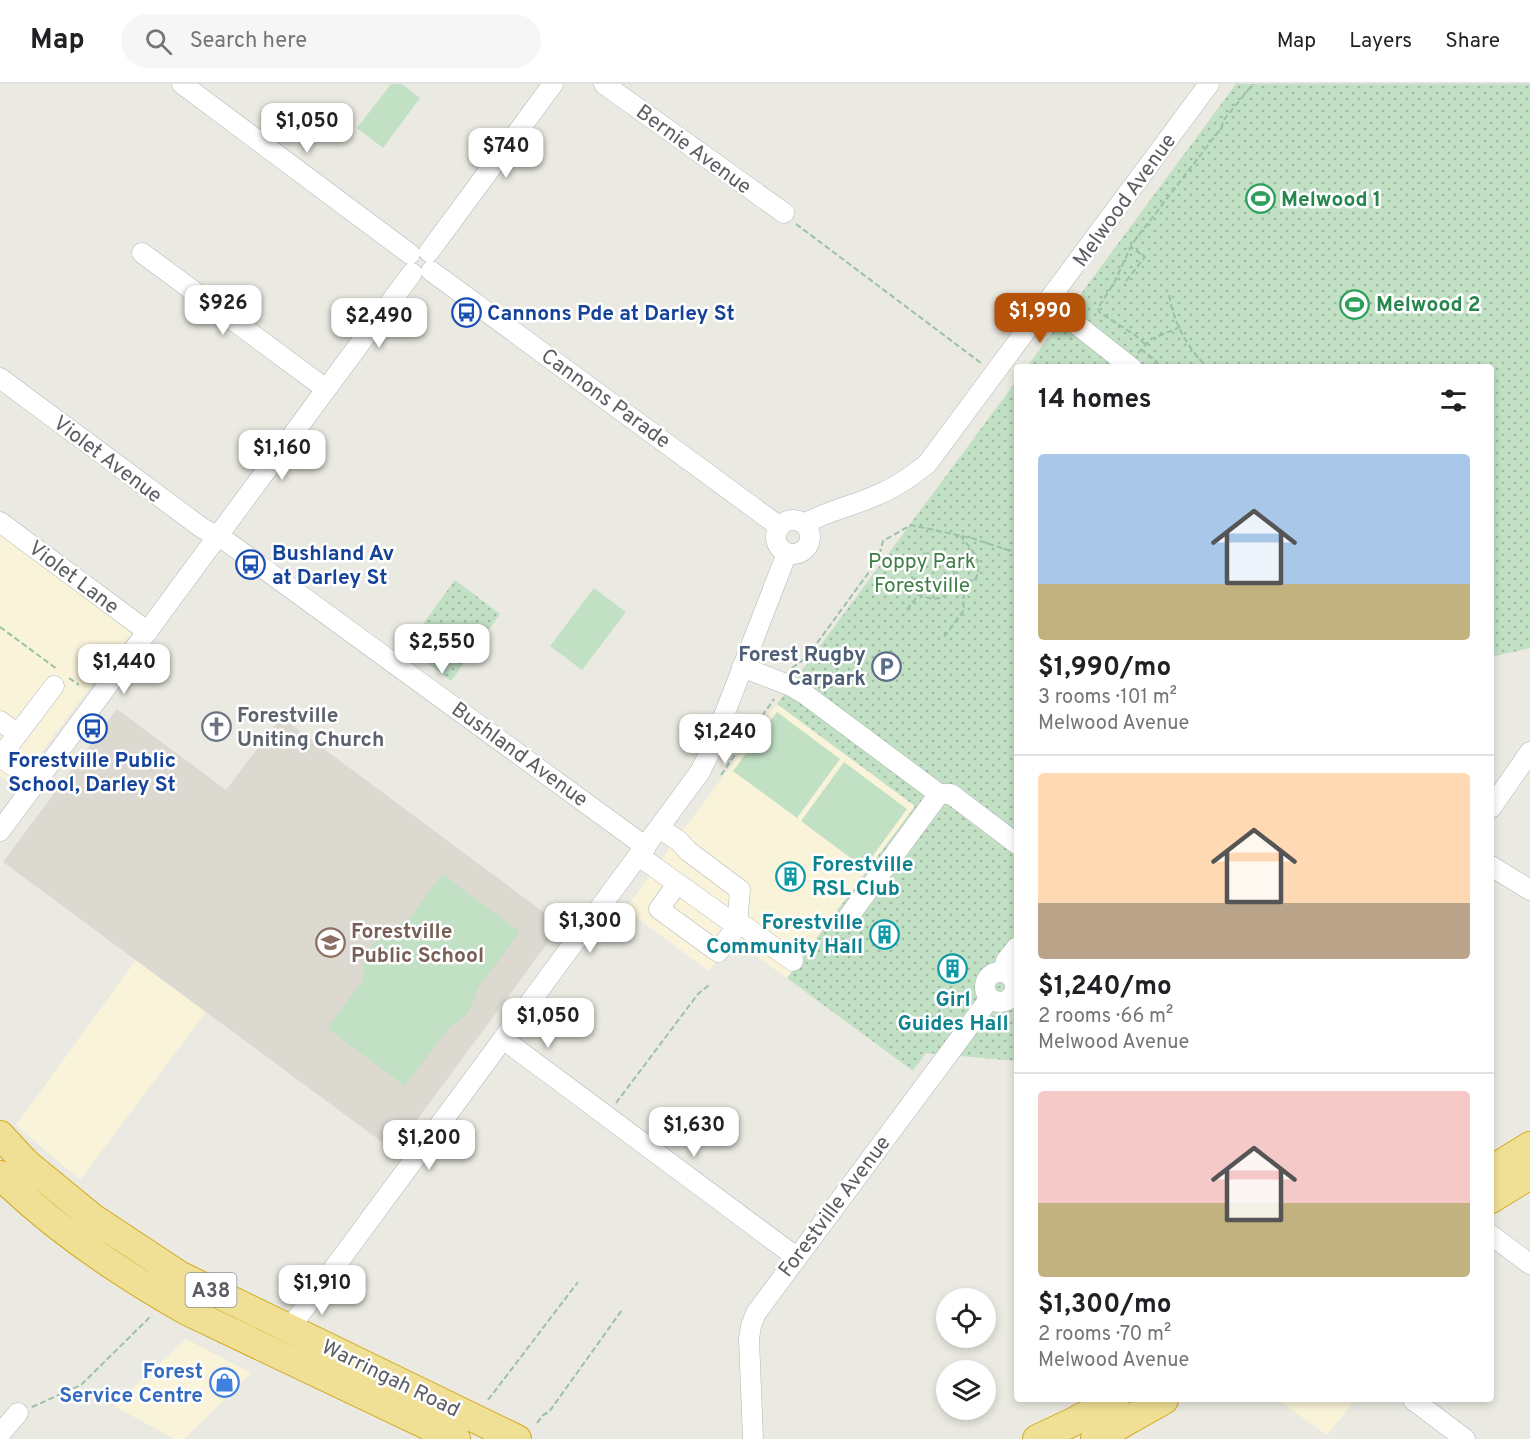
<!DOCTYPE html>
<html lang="en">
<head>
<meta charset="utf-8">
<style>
	:root { --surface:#fff; --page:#f6f6f6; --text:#202124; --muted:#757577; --line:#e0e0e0; --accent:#b45309 }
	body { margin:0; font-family:Overpass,sans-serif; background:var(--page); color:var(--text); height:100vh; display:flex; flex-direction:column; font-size:22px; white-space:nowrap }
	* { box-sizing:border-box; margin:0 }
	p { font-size:20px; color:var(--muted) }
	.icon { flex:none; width:33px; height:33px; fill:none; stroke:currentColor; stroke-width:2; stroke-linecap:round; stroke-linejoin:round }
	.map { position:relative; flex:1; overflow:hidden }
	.sheet { position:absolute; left:1014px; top:280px; width:480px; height:1038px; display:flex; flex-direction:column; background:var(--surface); border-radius:6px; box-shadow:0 3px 9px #0003 }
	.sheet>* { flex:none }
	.fabs { position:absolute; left:936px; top:1204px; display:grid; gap:12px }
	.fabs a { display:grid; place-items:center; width:60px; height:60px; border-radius:50%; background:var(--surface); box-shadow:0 3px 9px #0003; font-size:30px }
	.price { position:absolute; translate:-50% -51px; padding:0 14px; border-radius:12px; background:#fff; color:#222; font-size:20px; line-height:39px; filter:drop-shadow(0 2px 3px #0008) }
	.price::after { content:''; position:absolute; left:50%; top:36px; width:18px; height:14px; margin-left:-9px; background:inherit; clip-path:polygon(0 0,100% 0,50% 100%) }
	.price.selected { background:var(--accent); color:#fff }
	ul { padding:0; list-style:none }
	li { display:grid; align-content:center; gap:12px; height:318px; padding:0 24px }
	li+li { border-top:2px solid var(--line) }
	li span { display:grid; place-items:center; height:186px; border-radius:6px; color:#555 }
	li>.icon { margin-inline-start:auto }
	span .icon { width:108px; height:108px; fill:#fffc; stroke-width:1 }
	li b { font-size:26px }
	h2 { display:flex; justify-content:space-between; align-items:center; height:72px; padding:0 24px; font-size:26px }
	header { display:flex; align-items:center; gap:36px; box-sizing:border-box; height:84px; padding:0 30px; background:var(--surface); border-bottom:2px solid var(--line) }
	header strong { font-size:28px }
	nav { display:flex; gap:33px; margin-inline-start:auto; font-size:21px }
	.search { width:420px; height:54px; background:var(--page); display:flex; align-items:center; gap:15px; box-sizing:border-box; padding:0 21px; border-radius:33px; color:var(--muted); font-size:22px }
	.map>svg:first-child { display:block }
	.commercial { fill:#f9f4d9 }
	.education { fill:#dbd9d0 }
	.grass { fill:#c1e0c4 }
	.park { fill:url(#park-dots) }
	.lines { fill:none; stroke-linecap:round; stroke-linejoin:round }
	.minor-casing { stroke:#b2b4b8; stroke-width:21 }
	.highway-casing { stroke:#d3a81a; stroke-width:30 }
	.path { stroke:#9bc0a8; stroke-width:2; stroke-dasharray:6 3; stroke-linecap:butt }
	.minor { stroke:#fff; stroke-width:20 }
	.highway { stroke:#f0e095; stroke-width:28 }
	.labels { text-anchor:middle; stroke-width:5; stroke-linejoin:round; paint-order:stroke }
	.shield { fill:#fff; stroke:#8c8e90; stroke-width:1.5 }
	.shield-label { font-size:20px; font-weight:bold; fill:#5a5d61 }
	.street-label { font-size:21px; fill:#5a5d61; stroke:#fff }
	.leisure-label { font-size:21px; font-weight:bold; fill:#27864d; stroke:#fff; text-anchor:start }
	.transit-label { font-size:21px; font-weight:bold; fill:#164399; stroke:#fff; text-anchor:start }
	.park-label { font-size:21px; fill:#3e7d46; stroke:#fff }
	.service-label { font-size:21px; font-weight:bold; fill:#4e5e75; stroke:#fff; text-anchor:end }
	.worship-label { font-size:21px; font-weight:bold; fill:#5b616d; stroke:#fff; text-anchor:start }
	.culture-label { font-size:21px; font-weight:bold; fill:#0d838f; stroke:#fff; text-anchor:start }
	.education-label { font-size:21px; font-weight:bold; fill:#785e54; stroke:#fff; text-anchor:start }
	.shop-label { font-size:21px; font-weight:bold; fill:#366cbe; stroke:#fff; text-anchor:end }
</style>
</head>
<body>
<header>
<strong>Map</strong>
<div class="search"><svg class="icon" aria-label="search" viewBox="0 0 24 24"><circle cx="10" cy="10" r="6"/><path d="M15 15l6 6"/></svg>Search here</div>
<nav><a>Map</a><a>Layers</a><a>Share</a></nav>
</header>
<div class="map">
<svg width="1530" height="1355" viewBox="0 0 1530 1355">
	<defs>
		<pattern id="park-dots" width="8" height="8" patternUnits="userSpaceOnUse" patternTransform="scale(1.5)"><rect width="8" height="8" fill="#c1e0c4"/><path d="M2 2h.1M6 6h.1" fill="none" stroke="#a0b9a3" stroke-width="1.8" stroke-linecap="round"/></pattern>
	</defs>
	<rect width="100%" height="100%" fill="#ebeae2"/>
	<!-- commercial -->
	<path class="commercial" d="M0 447 134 545 15 703 0 692Z
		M777 620 915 722 787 894 733 855 709 887 625 825Z
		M136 876 206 928 80 1096 16 1041Z
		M186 1255 251 1289 184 1355H175L114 1322Z
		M1278 1316H1355L1327 1351Z"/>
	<!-- education -->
	<path class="education" d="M117 625 226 706 281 633 561 841 394 1067 3 778Z"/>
	<!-- grass -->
	<path class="grass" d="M391 0H402L420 14 383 64 357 44Z
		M594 504 626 528 582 586 550 562Z
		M777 628 840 675 797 734 733 687Z
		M844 678 907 725 864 784 801 737Z
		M442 790 520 848 478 904 472 921 466 931 448 945 405 1002 327 944 363 896 364 880 372 861 388 845 408 836Z"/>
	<!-- park -->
	<path class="park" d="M1236 0H1530V564L1491 573V284H1026Z
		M1017 296V977L926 969 913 987 787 894 915 722 777 620Z
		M455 496 500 530 451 597 406 563Z"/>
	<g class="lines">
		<defs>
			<path id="minor" d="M182 0 410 170
				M604 0 784 129
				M429 168 553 0
				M142 169 326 305
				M431 187 780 443
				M1048 218 1132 284
				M0 294 202 444 226 457 646 763
				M776 453a17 17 0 1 1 34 0a17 17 0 1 1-34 0Z
				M0 438 148 548
				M804 440C825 428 848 423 870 414 891 406 910 394 927 380L1209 0
				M742 583 791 602 806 611 939 710H951L1017 760
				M0 637 18 650
				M1 672 54 602
				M0 673 36 698
				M1491 724 1530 668
				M659 744 679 757 688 767 740 806 737 842 718 868 659 825 677 800
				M0 747 412 189
				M639 772 737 842
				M1491 782 1530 806
				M849 832 939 710
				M737 837 793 877
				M1003 888 1006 877 1017 863
				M985 903a15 15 0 1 1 30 0a15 15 0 1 1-30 0Z
				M503 955 796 1173
				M1491 1151 1530 1180
				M289 1245 700 688 709 670 787 469
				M1413 1316 1465 1355
				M0 1350 18 1329
				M753 1355 749 1255 751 1242 756 1229 990 914"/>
			<path id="highway" d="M0 1051 26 1079 93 1134 179 1191 517 1355
				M1491 1086 1530 1062
				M0 1091C55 1146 120 1189 187 1227L456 1355
				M1491 1115 1530 1091
				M1037 1355 1073 1338 1115 1316
				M1095 1355 1164 1316"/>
		</defs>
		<!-- minor casing -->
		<use href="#minor" class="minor-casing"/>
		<!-- highway casing -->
		<use href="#highway" class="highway-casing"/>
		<!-- path -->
		<path class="path" d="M796 140 981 279
			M1126 197 1145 173 1131 163
			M1169 211C1174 239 1187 264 1208 284
			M1145 260 1135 251 1099 228 1098 224 1114 199 1132 160 1222 43 1223 37 1253 0
			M1141 265 1156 277 1161 284
			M1138 269 1151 255 1178 244
			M907 526 919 510C938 520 948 514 956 494L950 478C936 470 929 466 914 473L910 488 919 510
			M0 543 57 585
			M944 553 964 526 963 515 968 496 975 497C984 475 973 469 961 452
			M792 584 806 574 872 484 879 472 883 457 911 441 971 454 1017 469
			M69 594 79 601
			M721 691 774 615
			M616 1019 698 910 709 901
			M488 1316 578 1198
			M32 1323 81 1301 152 1231
			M537 1339 543 1331 549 1328 622 1226"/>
		<!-- minor -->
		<use href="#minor" class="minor"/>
		<!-- highway -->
		<use href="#highway" class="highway"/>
	</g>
	<!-- icons -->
	<defs>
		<symbol id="stadium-ring" viewBox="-11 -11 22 22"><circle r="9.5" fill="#fff" stroke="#2e9e5b" stroke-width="1.5"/><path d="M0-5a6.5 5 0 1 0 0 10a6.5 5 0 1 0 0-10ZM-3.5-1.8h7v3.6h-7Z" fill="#2e9e5b"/></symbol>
		<symbol id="bus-ring" viewBox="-11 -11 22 22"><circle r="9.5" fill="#fff" stroke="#1a4fb4" stroke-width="1.5"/><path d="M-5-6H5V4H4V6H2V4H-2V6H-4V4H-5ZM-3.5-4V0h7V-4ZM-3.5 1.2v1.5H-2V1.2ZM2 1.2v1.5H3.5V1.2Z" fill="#1a4fb4"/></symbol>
		<symbol id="parking-ring" viewBox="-11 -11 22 22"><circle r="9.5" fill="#fff" stroke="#5c6f8a" stroke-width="1.5"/><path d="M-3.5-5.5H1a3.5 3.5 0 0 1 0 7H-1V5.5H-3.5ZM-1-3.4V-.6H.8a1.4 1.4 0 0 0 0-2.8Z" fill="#5c6f8a"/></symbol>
		<symbol id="church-ring" viewBox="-11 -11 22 22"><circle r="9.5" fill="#fff" stroke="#6b7280" stroke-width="1.5"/><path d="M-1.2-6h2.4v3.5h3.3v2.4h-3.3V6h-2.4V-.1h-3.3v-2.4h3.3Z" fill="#6b7280"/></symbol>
		<symbol id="building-ring" viewBox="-11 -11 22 22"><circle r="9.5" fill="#fff" stroke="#0f9aa8" stroke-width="1.5"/><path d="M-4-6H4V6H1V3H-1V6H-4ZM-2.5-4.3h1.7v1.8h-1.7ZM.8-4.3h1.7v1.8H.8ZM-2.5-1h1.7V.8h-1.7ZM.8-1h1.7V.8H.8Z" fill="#0f9aa8"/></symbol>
		<symbol id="school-ring" viewBox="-11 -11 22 22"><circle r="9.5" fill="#fff" stroke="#8d6e63" stroke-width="1.5"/><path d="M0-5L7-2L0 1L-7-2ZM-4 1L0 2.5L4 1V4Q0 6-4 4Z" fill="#8d6e63"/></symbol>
		<symbol id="shop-ring" viewBox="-11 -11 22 22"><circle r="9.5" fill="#fff" stroke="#3f7fe0" stroke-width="1.5"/><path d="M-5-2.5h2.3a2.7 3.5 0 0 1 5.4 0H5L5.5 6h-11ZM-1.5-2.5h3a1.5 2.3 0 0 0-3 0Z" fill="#3f7fe0"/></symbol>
	</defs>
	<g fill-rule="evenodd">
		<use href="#stadium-ring" x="1244" y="98" width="33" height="33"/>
		<use href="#stadium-ring" x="1338" y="204" width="33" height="33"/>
		<use href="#bus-ring" x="450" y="212" width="33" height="33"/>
		<use href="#bus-ring" x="234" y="464" width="33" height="33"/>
		<use href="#parking-ring" x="870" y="566" width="33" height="33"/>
		<use href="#church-ring" x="200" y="626" width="33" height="33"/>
		<use href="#bus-ring" x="76" y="628" width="33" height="33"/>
		<use href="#building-ring" x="774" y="776" width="33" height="33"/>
		<use href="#building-ring" x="868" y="834" width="33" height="33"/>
		<use href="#school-ring" x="314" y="842" width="33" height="33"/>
		<use href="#building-ring" x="936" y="868" width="33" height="33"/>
		<use href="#shop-ring" x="208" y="1282" width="33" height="33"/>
	</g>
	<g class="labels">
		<!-- shield labels -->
		<rect class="shield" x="185.5" y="1189" width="51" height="34" rx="4.5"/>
		<g class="shield-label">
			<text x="211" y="1213">A38</text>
		</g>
		<!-- street labels -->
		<g class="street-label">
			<text transform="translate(694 65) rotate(36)" y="7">Bernie Avenue</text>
			<text transform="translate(1124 116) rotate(-54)" y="7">Melwood Avenue</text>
			<text transform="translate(606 314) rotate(36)" y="7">Cannons Parade</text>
			<text transform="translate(108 375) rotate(37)" y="7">Violet Avenue</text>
			<text transform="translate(74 493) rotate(37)" y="7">Violet Lane</text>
			<text transform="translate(520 670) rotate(36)" y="7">Bushland Avenue</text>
			<text transform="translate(834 1122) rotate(-53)" y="7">Forestville Avenue</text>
			<text transform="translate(391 1294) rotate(26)" y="7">Warringah Road</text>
		</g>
		<!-- leisure labels -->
		<g class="leisure-label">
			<text x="1281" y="122">Melwood 1</text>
			<text x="1376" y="227">Melwood 2</text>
		</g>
		<!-- transit labels -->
		<g class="transit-label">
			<text x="487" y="236">Cannons Pde at Darley St</text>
			<text x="272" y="476">Bushland Av<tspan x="272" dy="24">at Darley St</tspan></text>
			<text x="92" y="683" text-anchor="middle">Forestville Public<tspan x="92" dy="24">School, Darley St</tspan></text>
		</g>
		<!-- park labels -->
		<g class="park-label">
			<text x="922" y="484">Poppy Park<tspan x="922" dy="24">Forestville</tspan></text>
		</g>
		<!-- service labels -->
		<g class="service-label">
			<text x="866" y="577">Forest Rugby<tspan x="866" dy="24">Carpark</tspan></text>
		</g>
		<!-- worship labels -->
		<g class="worship-label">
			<text x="237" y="638">Forestville<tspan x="237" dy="24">Uniting Church</tspan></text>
		</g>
		<!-- culture labels -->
		<g class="culture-label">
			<text x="812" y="787">Forestville<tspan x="812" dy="24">RSL Club</tspan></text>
			<text x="863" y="845" text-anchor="end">Forestville<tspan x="863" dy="24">Community Hall</tspan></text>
			<text x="953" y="922" text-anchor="middle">Girl<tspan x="953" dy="24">Guides Hall</tspan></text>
		</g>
		<!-- education labels -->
		<g class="education-label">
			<text x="351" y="854">Forestville<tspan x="351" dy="24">Public School</tspan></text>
		</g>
		<!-- shop labels -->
		<g class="shop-label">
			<text x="203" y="1294">Forest<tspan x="203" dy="24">Service Centre</tspan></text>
		</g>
	</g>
</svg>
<div class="fabs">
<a><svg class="icon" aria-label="locate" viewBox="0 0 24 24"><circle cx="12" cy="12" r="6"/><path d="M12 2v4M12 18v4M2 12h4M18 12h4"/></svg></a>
<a><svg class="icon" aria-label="layers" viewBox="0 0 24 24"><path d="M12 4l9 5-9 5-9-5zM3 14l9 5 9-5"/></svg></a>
</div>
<b class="price" style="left:307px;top:70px">$1,050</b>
<b class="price" style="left:506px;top:95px">$740</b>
<b class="price" style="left:223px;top:252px">$926</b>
<b class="price selected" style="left:1040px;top:260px">$1,990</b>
<b class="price" style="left:379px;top:265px">$2,490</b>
<b class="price" style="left:282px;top:397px">$1,160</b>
<b class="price" style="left:442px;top:591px">$2,550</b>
<b class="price" style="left:124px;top:611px">$1,440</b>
<b class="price" style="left:725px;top:681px">$1,240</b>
<b class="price" style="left:590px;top:870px">$1,300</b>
<b class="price" style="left:548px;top:965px">$1,050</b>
<b class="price" style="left:694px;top:1074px">$1,630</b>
<b class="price" style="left:429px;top:1087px">$1,200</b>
<b class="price" style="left:322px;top:1232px">$1,910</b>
<section class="sheet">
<h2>14 homes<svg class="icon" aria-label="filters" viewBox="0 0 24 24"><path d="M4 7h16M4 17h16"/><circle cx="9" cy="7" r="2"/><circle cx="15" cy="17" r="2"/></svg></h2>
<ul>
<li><span style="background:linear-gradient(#a9c7e8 70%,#c2b280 0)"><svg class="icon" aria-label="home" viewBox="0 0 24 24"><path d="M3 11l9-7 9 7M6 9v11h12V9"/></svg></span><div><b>$1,990/mo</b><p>3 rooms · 101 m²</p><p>Melwood Avenue</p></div></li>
<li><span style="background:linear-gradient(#ffd9b3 70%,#b9a48a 0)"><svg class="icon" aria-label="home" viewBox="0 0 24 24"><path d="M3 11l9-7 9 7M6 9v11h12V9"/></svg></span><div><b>$1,240/mo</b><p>2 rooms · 66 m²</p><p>Melwood Avenue</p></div></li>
<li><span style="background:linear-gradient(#f6c9c9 60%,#c2b280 0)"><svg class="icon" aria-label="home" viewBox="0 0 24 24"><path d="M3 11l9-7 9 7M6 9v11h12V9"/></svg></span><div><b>$1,300/mo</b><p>2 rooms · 70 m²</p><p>Melwood Avenue</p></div></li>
</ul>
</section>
</div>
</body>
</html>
